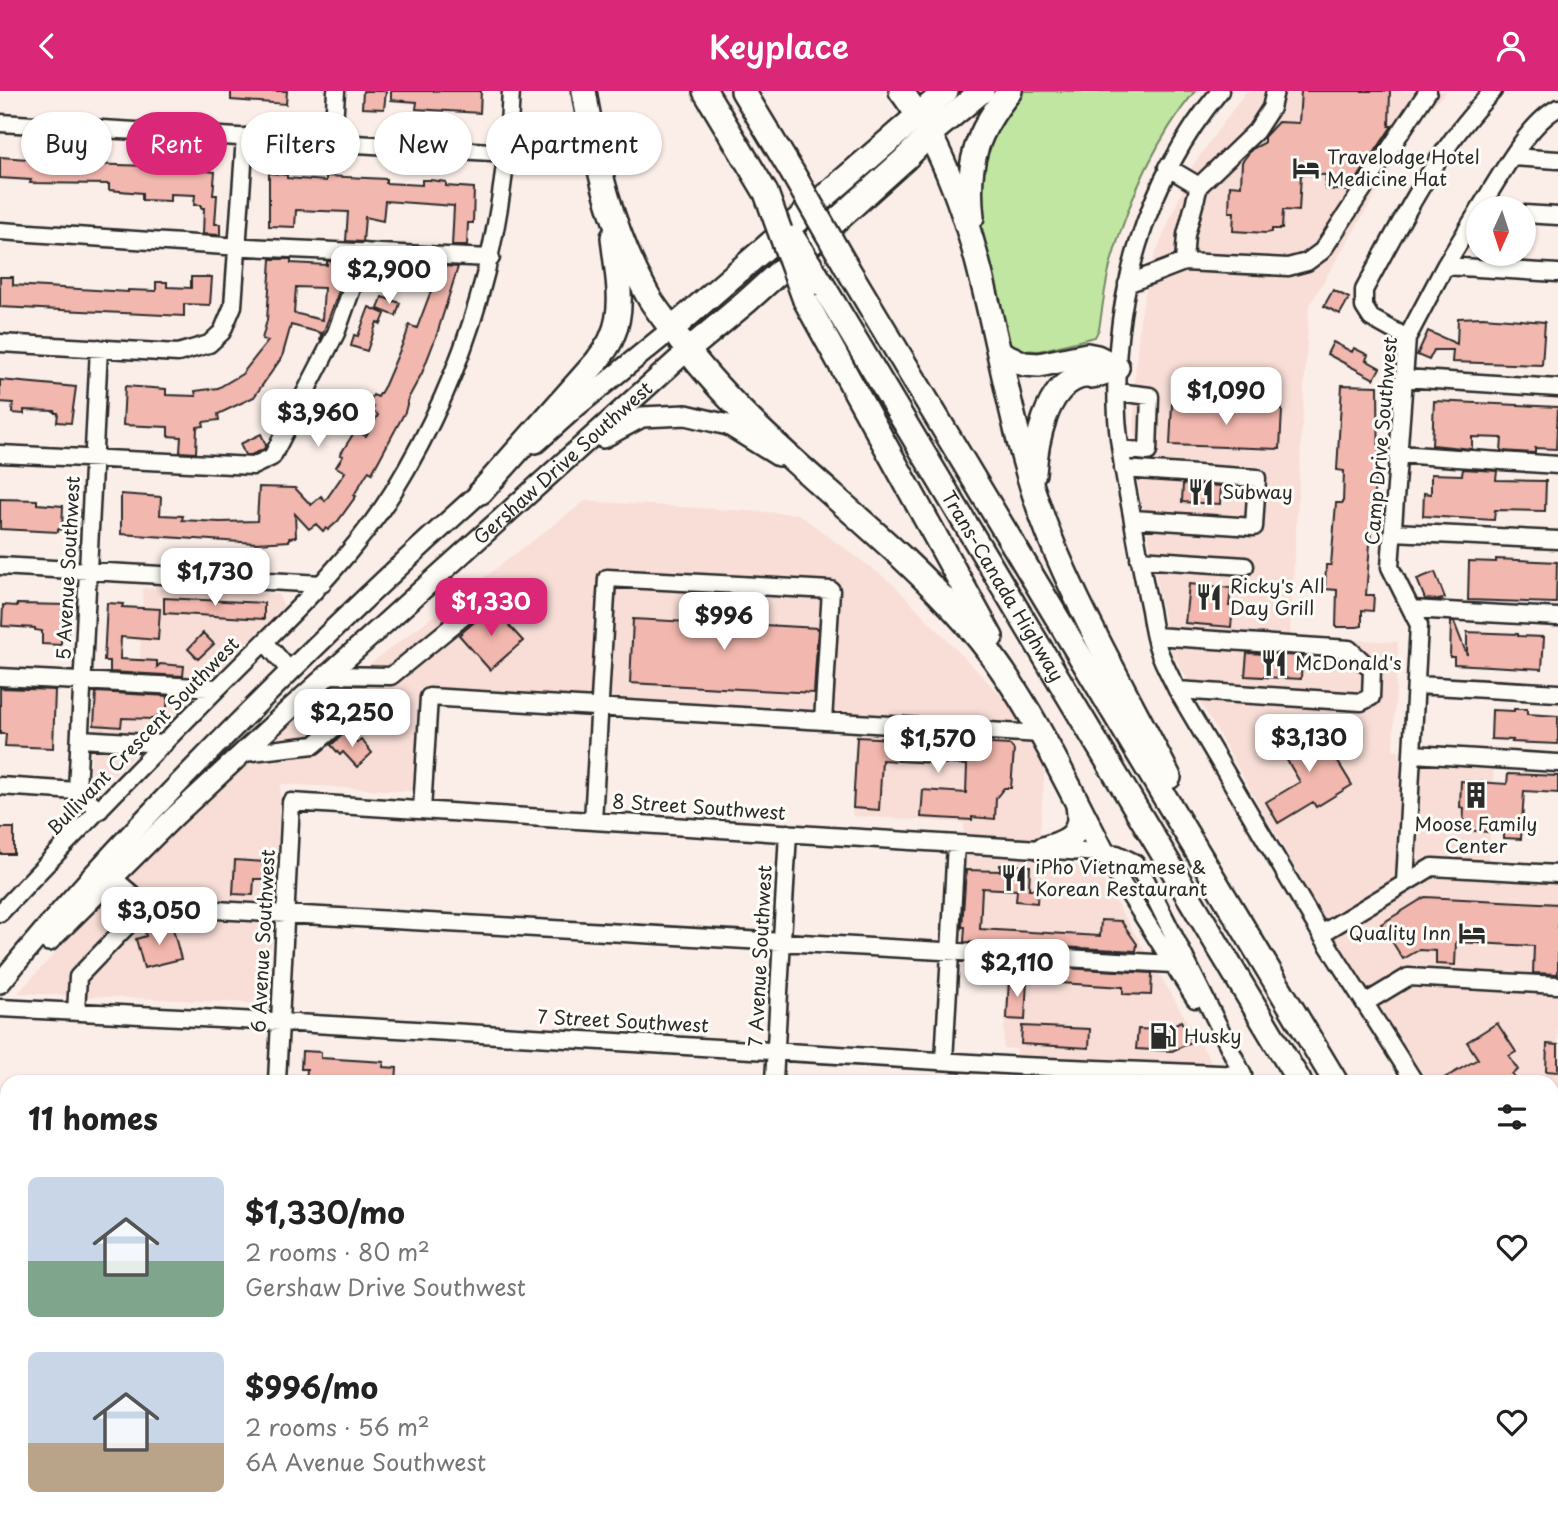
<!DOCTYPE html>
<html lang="en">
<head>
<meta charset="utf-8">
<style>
	:root { --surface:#fff; --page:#f6f6f6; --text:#222; --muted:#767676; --accent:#db2777 }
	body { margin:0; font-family:"Playpen Sans",sans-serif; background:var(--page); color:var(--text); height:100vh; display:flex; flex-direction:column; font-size:26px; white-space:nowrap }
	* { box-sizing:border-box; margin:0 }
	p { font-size:23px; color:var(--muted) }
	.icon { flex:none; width:38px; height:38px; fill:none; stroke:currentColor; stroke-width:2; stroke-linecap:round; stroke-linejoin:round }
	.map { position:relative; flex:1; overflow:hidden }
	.sheet { position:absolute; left:0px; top:984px; width:1559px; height:450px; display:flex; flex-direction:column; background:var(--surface); border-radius:21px 21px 0 0; box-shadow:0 2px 5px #0004 }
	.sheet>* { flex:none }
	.guide { position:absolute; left:21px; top:21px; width:700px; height:63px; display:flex; gap:14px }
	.needle { width:46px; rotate:183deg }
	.tools { position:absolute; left:1466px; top:105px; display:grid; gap:14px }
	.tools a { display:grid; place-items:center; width:70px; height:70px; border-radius:50%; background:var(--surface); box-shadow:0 2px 5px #0004; font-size:35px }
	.price { position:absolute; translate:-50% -60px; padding:0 16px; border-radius:14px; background:#fff; color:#222; font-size:23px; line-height:46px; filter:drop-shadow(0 2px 4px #0008) }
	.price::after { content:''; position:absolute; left:50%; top:42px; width:21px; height:16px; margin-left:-10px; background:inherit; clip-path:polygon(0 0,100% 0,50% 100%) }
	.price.on { background:var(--accent); color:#fff }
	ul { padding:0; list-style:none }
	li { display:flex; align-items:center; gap:21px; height:175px; padding:0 28px }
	li span { display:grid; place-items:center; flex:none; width:196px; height:140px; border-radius:10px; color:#555 }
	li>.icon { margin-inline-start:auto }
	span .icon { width:84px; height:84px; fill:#fffc; stroke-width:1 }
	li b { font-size:30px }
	h2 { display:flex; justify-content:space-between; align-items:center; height:84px; padding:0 28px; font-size:30px }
	.chip { padding:0 24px; border-radius:32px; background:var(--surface); box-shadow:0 2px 5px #0004; font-size:24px; line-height:63px }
	.chip.on { background:var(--accent); color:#fff }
	header { display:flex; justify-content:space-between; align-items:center; height:91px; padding:0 28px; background:var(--accent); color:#fff; font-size:32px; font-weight:600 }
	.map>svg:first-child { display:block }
	.built { fill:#f8ded7 }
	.green { fill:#c0e6a1; stroke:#768866; stroke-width:2 }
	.building { fill:#f2b7ae; stroke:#2b2b2b; stroke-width:2; fill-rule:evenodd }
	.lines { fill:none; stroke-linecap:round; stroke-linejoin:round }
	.minor-casing { stroke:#2b2b2b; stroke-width:21 }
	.major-casing { stroke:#2b2b2b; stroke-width:24 }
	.highway-casing { stroke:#2b2b2b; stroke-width:28 }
	.minor { stroke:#fdfcf7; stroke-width:16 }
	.major { stroke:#fdfcf7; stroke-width:19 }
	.highway { stroke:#fdfcf7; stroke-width:23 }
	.highway-bridge-casing { stroke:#2b2b2b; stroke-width:28; stroke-linecap:butt }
	.highway-bridge { stroke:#fdfcf7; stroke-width:23 }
	.labels { text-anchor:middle; stroke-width:6; stroke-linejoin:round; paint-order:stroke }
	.poi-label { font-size:19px; fill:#2b2b2b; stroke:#fdfcf7; text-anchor:start }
	.street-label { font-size:19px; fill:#2b2b2b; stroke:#fdfcf7 }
</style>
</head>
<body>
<header><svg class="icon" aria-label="back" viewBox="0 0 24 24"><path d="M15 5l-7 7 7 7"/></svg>Keyplace<svg class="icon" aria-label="person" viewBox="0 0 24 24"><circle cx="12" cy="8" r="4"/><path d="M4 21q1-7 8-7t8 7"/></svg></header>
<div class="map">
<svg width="1558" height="1432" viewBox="0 0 1558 1432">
	<rect width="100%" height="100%" fill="#fbeee8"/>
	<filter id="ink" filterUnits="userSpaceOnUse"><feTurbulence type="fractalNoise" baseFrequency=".0143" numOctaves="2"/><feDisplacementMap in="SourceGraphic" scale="14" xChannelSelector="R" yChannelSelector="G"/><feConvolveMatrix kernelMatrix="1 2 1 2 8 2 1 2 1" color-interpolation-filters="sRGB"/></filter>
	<g filter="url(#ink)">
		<!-- built -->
		<path class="built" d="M1246 0H1447L1424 23 1309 215 1290 545 1398 551 1393 658 1399 659 1400 667 1494 674 1488 789 1558 794V1184L1552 1174V990H1427L1320 821 1170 558 1135 378 1134 294 1140 228 1151 173 1193 74Z
			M585 410 798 423 892 492 1018 622 1045 672 1038 771 1095 776 1223 990H1016L1017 958 1003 957 1008 869 956 866 964 732 852 725 856 627 423 601 418 701 281 693 268 913 18 902 132 779 293 631Z
			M143 497 278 503 284 515 115 683 90 682 95 582 139 584Z
			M392 1426H754L859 1432H392Z"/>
		<!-- green -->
		<path class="green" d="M1016 0H1195C1156 48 1129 109 1112 168 1105 190 1103 215 1099 238L1095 246 1039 260 1020 259 1005 248 975 102 988 35Z"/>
		<!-- building -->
		<path class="building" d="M231 0H287L286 13 231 9Z
			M363 0H386L384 18 362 17Z
			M391 0H481L480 22 416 18 417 11 391 9Z
			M1301 0H1390L1389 35H1392L1349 100 1325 98 1326 84 1301 83 1299 120 1283 119 1282 138H1272V141L1266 142 1233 140 1234 121H1229L1230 94 1241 95 1242 71 1252 58 1264 52V46L1278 31 1299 32Z
			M0 66 55 70V72L150 75V79L174 80V76L215 81 213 104H217L215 133H220V144L203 143 204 117H201V114H194L195 104 170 103V110L142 109V102L109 99V93L30 92 31 89 0 87Z
			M269 82 287 84V87L326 90V85L386 88V92L422 94V89H430L446 91V95L474 97 473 132H468L467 155H452L454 115 385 110 383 130 365 126 363 151 346 150 348 121 296 119 295 136 269 135Z
			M271 168H291V172L327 174V170L348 171 347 179 320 250 321 242 291 234 282 266 254 306 218 323 219 329 203 331 204 335 197 336 196 362 180 361 181 346 168 345V336L123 334 125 295 166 298V304L196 305 195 300 218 297 242 283 268 250 262 248 267 229ZM296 196 324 197 322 229 294 222Z
			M445 175 458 176 437 243 422 282 409 306 405 321 372 382 369 380 366 384 354 404 356 405 338 430 328 439 326 437 323 440 316 433 309 438 295 423 296 446 289 447V450L256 452 121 443V403L161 406 160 424 183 425 182 429 220 431 257 430 259 396 295 397 311 414 321 405 325 410 345 381 336 376 343 365 340 364 355 340 366 345 378 324 372 320 374 316 368 314 373 304 378 306 385 294 406 245 409 234 417 237 431 200 400 191 406 176 429 182 433 178 443 180Z
			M0 186H13V194L128 201V199L156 200V191H167V196L191 197V186H212L210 214 184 213V225L0 216Z
			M1333 199 1349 207 1340 223 1324 215Z
			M382 206 400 212 396 225 378 218Z
			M369 216 385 223 381 233 377 231 367 260 351 255 354 244 358 245Z
			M1483 226 1545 231 1542 274 1452 271 1453 259H1434L1429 269 1417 264 1428 240 1457 253 1458 227Z
			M1333 251 1352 261 1354 257 1368 264 1366 269 1380 277 1374 288 1327 263Z
			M0 289 76 296 71 332 57 331 58 322H55V320L24 319V323L12 322 13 312 0 311Z
			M1342 294 1378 295 1379 389H1375L1366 504H1374L1373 520 1362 519V535L1357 536H1336L1337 499 1325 498 1326 474H1331L1336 412H1343L1344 380 1337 379Z
			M1434 310 1558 316 1556 358 1535 357V362L1501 360 1502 347 1472 346V358L1432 354Z
			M1172 313 1282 319 1280 358 1170 354Z
			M261 343 266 354 264 358 251 364H245L240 353Z
			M1463 378 1497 380 1496 389 1546 390 1545 420 1495 419 1494 429 1423 425 1424 402 1431 403V383L1462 384Z
			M1183 393 1221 395 1220 413 1182 411Z
			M0 408 37 409V413L63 415 62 439 58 438V441L0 438Z
			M1496 468 1557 471 1556 512 1468 509 1469 470 1496 471Z
			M1435 481 1445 507 1439 509 1425 508 1417 488Z
			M1189 493 1231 497 1229 515H1233L1231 536 1185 532Z
			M710 503 745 505 743 533 818 537 814 602 630 592 633 528 708 532Z
			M164 507 264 512V528L164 522Z
			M107 512 123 513 122 516 160 518 158 549 121 546 120 568 157 570V576L160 573 184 575 183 585 110 581V570H104Z
			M17 513 69 514 68 541H61V554L42 553V540L35 539V537L2 535 3 514 17 515Z
			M492 516 523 550 490 579 459 544Z
			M1451 531H1454L1467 564V541L1518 543V545L1544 546 1542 578 1454 573V566H1450Z
			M203 542 214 553 198 568 188 558Z
			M1247 562 1302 565 1301 588 1245 585Z
			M0 597 55 599 53 657 5 655 6 643H0Z
			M96 601 168 605 167 616 154 628 122 627 121 636 94 634Z
			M1514 618H1527V623L1558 625V653L1512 651 1513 649 1491 648 1492 619 1514 620Z
			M1315 633 1352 694 1316 716 1313 711 1278 732 1266 711 1300 691 1278 654Z
			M347 640 357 652 361 648 372 662 357 676 343 661 340 664 331 654Z
			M857 646 1010 654 1014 659 1011 697H1004L996 707 995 728 972 726V729L921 726 923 699 966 702 967 674 882 669 879 719 853 717Z
			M1508 683 1558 685V702L1524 700 1521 748 1504 747V742L1463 739 1464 717 1460 716 1461 690 1507 693Z
			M0 737H14V763H0Z
			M235 769 265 771 264 788H254L253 804 233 803Z
			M1000 774 1030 775 1029 798H1038L1037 812 1016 810 1017 799 982 797 980 838 1100 845 1101 829 1121 830 1137 853 1136 860 964 851 965 836H962L966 779 1000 780Z
			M1425 806 1558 813V883L1533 882 1534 855 1456 851 1455 874 1436 873V860L1419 859 1403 868 1381 833Z
			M172 834 181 868 144 877 136 848 146 845 145 841Z
			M1028 875 1152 882 1151 904 1123 903V896L1028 890Z
			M1009 887 1027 888 1025 929 1007 928Z
			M1181 930 1192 951 1172 960 1136 958 1138 938 1163 939Z
			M1497 932 1516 961 1509 965 1518 979 1512 983 1517 990H1439L1478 968 1467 951Z
			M1022 935 1090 938 1089 957 1021 953Z
			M1547 953 1558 954V981L1546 980Z
			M302 960 321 961V967L384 971 383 976 397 977 396 990H306L307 978H301Z"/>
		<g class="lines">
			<defs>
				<path id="minor" d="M1220 0C1145 90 1111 209 1117 326 1119 361 1127 396 1133 430 1138 460 1144 490 1150 519 1152 533 1154 547 1159 560 1164 574 1171 586 1177 599L1321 843 1414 990
					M0 32 508 62
					M333 52 336 0
					M1513 66 1558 69
					M1167 76 1199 95
					M1480 117C1498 89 1528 32 1558 17
					M1524 123 1558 125
					M0 140 226 155 491 167
					M1184 171 1186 144 1199 95 1256 40 1271 17 1275 0
					M1445 175 1558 182
					M1127 193 1184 171 1288 176 1307 171 1322 160 1428 0
					M1407 247 1371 227 1364 216V199C1402 129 1437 58 1493 0
					M0 252 178 262 209 253 222 241 233 215 245 46
					M1404 287 1558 297
					M1117 301 1150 305 1148 361 1121 358
					M0 363 253 375 272 366 336 242 365 161
					M1398 363 1558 374
					M1123 378 1257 387 1254 436 1133 428
					M1393 441 1558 449
					M1139 468 1245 475
					M0 475 322 493
					M1411 518 1558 526
					M1155 545 1349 558 1372 579 1371 606 1361 611 1177 599
					M265 551 290 580
					M328 584 391 585 485 508
					M0 586 218 597
					M1417 594 1558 602
					M80 648 164 653
					M244 662 314 654 349 624
					M1413 663 1558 672
					M0 695 77 700 100 719
					M77 700 99 257
					M422 719 429 606 1040 643
					M593 730 607 487 831 499 823 630
					M1103 762 1195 908
					M113 787 146 815 1172 873
					M1405 792 1419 534 1390 476 1407 247 1445 175 1479 119
					M0 822C71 746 144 672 217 598 279 535 346 476 393 401 471 274 504 147 511 0
					M1321 843 1432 776 1558 783
					M1365 912 1408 886 1558 894
					M0 917 280 931 1022 975 1243 984
					M76 921 78 886 146 815
					M944 970 956 753
					M277 990 291 711 1117 763 1135 772 1146 789 1243 984
					M774 990 788 742
					M1552 1021 1558 1018
					M0 1030H7
					M1552 1129 1558 1138
					M0 1139H7
					M0 1251H7
					M0 1363H7
					M639 1426 667 1428 679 1432
					M1153 1426 1195 1432
					M1497 1426 1500 1432
					M6 1432 7 1413
					M379 1432V1426
					M565 1432 566 1426
					M604 1432 616 1426
					M993 1432V1426
					M1271 1432 1277 1426"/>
				<g id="major">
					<path d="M603 347 642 326 686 324 728 334 778 365"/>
					<path d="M536 352 575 317 672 238"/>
					<path id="s1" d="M49 850 175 725 291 617 687 260"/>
					<path d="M0 892C76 798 159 711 245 625 325 545 407 466 492 391"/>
				</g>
				<g id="highway">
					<path d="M584 0C596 72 611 137 646 201 653 215 664 227 673 240 754 353 874 427 965 531 1024 598 1062 683 1103 762"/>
					<path d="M705 0 766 102"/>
					<path d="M743 0 792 81"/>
					<path d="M901 0C911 14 922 29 930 44 988 154 996 282 1033 399 1064 497 1123 594 1169 686"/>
					<path d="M972 126C966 73 976 41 1010 0"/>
					<path d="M846 175 1335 990"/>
					<path id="s2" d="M822 193 1299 990"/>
					<path d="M805 209 991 546"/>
					<path d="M672 238 946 0"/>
					<path d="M687 260 746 211 905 68 930 43 982 0"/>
					<path d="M999 261 1024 273 1039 274 1087 264 1097 266 1117 276"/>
					<path d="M1034 382C1036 353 1045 297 1079 286 1084 284 1091 286 1096 284 1103 283 1110 279 1117 276"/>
					<path d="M481 401 597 270C602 262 609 255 612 246 626 216 616 178 613 146"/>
					<path d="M1043 758C1070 750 1083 744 1078 714"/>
					<path d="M1552 1348 1558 1357"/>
					<path d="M1552 1406 1558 1415"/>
				</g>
			</defs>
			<!-- minor casing -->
			<use href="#minor" class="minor-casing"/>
			<!-- major casing -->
			<use href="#major" class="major-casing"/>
			<!-- highway casing -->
			<use href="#highway" class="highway-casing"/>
			<!-- minor -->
			<use href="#minor" class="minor"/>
			<!-- major -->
			<use href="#major" class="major"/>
			<!-- highway -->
			<use href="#highway" class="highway"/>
			<defs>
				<path id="highway-bridge" d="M792 81 846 175
					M766 102 805 209
					M793 147 822 193"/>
			</defs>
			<!-- highway-bridge casing -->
			<use href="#highway-bridge" class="highway-bridge-casing"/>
			<!-- highway-bridge -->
			<use href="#highway-bridge" class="highway-bridge"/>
		</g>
	</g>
	<!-- icons -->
	<defs>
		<symbol id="hotel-bare" viewBox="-9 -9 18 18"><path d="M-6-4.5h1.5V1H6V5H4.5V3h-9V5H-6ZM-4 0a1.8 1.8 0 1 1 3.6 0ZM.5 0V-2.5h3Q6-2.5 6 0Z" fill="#2b2b2b" stroke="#fdfcf7" stroke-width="2.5" paint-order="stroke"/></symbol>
		<symbol id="restaurant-bare" viewBox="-9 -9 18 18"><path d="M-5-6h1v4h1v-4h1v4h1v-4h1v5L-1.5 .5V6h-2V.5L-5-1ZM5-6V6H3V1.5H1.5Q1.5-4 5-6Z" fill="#2b2b2b" stroke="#fdfcf7" stroke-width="2.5" paint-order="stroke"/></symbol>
		<symbol id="building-bare" viewBox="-9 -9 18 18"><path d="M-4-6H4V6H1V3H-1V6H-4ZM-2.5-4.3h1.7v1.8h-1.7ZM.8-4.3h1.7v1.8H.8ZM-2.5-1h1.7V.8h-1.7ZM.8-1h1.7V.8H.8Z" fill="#2b2b2b" stroke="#fdfcf7" stroke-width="2.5" paint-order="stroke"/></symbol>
		<symbol id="fuel-bare" viewBox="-9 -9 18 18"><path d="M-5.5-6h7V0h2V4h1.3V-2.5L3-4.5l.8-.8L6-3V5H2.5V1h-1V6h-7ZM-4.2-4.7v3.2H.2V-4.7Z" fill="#2b2b2b" stroke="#fdfcf7" stroke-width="2.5" paint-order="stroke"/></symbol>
	</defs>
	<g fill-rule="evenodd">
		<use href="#hotel-bare" x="1287" y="58" width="38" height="38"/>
		<use href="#restaurant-bare" x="1182" y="382" width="38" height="38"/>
		<use href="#restaurant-bare" x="1190" y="487" width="38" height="38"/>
		<use href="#restaurant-bare" x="1255" y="553" width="38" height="38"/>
		<use href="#building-bare" x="1457" y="685" width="38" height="38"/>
		<use href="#restaurant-bare" x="995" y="768" width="38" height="38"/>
		<use href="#hotel-bare" x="1453" y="823" width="38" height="38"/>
		<use href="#fuel-bare" x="1144" y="926" width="38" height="38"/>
	</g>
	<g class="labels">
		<!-- poi labels -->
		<g class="poi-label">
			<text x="1327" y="73">Travelodge Hotel<tspan x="1327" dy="22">Medicine Hat</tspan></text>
			<text x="1222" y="408">Subway</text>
			<text x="1230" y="502">Ricky's All<tspan x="1230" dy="22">Day Grill</tspan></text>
			<text x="1295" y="579">McDonald's</text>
			<text x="1476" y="740" text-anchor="middle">Moose Family<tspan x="1476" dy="22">Center</tspan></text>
			<text x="1035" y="783">iPho Vietnamese &amp;<tspan x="1035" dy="22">Korean Restaurant</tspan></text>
			<text x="1451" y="849" text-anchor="end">Quality Inn</text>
			<text x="1184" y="952">Husky</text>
		</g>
		<!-- street labels -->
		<g class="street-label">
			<text transform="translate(1381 350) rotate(-85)" y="7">Camp Drive Southwest</text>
			<text dy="7" stroke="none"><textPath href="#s1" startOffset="702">Gershaw Drive Southwest</textPath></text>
			<text transform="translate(68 477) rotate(-87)" y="7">5 Avenue Southwest</text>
			<text dy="7" stroke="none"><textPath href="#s2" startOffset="352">Trans-Canada Highway</textPath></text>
			<text transform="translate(143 645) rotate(-46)" y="7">Bullivant Crescent Southwest</text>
			<text transform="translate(699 716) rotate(4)" y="7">8 Street Southwest</text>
			<text transform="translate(263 850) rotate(-87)" y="7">6 Avenue Southwest</text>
			<text transform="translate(760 865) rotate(-87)" y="7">7 Avenue Southwest</text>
			<text transform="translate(623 930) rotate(3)" y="7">7 Street Southwest</text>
		</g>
	</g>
</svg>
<div class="tools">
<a><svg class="needle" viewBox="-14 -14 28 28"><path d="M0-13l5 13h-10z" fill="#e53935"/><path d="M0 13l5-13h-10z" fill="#767676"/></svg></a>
</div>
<b class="price" style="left:389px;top:215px">$2,900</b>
<b class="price" style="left:1226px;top:336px">$1,090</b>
<b class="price" style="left:318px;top:358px">$3,960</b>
<b class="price" style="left:215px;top:517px">$1,730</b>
<b class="price on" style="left:491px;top:547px">$1,330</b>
<b class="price" style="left:724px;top:561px">$996</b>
<b class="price" style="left:352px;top:658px">$2,250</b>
<b class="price" style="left:1309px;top:683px">$3,130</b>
<b class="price" style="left:938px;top:684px">$1,570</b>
<b class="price" style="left:159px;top:856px">$3,050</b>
<b class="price" style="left:1017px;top:908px">$2,110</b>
<div class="guide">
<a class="chip">Buy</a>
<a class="chip on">Rent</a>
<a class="chip">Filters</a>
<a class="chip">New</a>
<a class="chip">Apartment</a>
</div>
<section class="sheet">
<h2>11 homes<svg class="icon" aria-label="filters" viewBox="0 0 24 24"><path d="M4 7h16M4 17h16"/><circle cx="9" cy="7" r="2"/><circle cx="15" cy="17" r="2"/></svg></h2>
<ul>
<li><span style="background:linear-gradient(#c9d6e8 60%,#7fa58c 0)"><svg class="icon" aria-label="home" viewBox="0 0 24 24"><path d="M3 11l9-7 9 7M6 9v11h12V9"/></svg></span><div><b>$1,330/mo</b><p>2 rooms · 80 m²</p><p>Gershaw Drive Southwest</p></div><svg class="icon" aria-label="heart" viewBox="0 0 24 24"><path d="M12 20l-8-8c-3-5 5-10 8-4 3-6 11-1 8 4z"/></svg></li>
<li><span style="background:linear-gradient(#c9d6e8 65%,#b9a48a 0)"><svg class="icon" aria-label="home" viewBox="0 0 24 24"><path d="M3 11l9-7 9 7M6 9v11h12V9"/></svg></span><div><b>$996/mo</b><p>2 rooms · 56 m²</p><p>6A Avenue Southwest</p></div><svg class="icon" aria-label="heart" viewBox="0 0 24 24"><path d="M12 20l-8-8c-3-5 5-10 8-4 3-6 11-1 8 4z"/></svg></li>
</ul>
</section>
</div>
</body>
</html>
